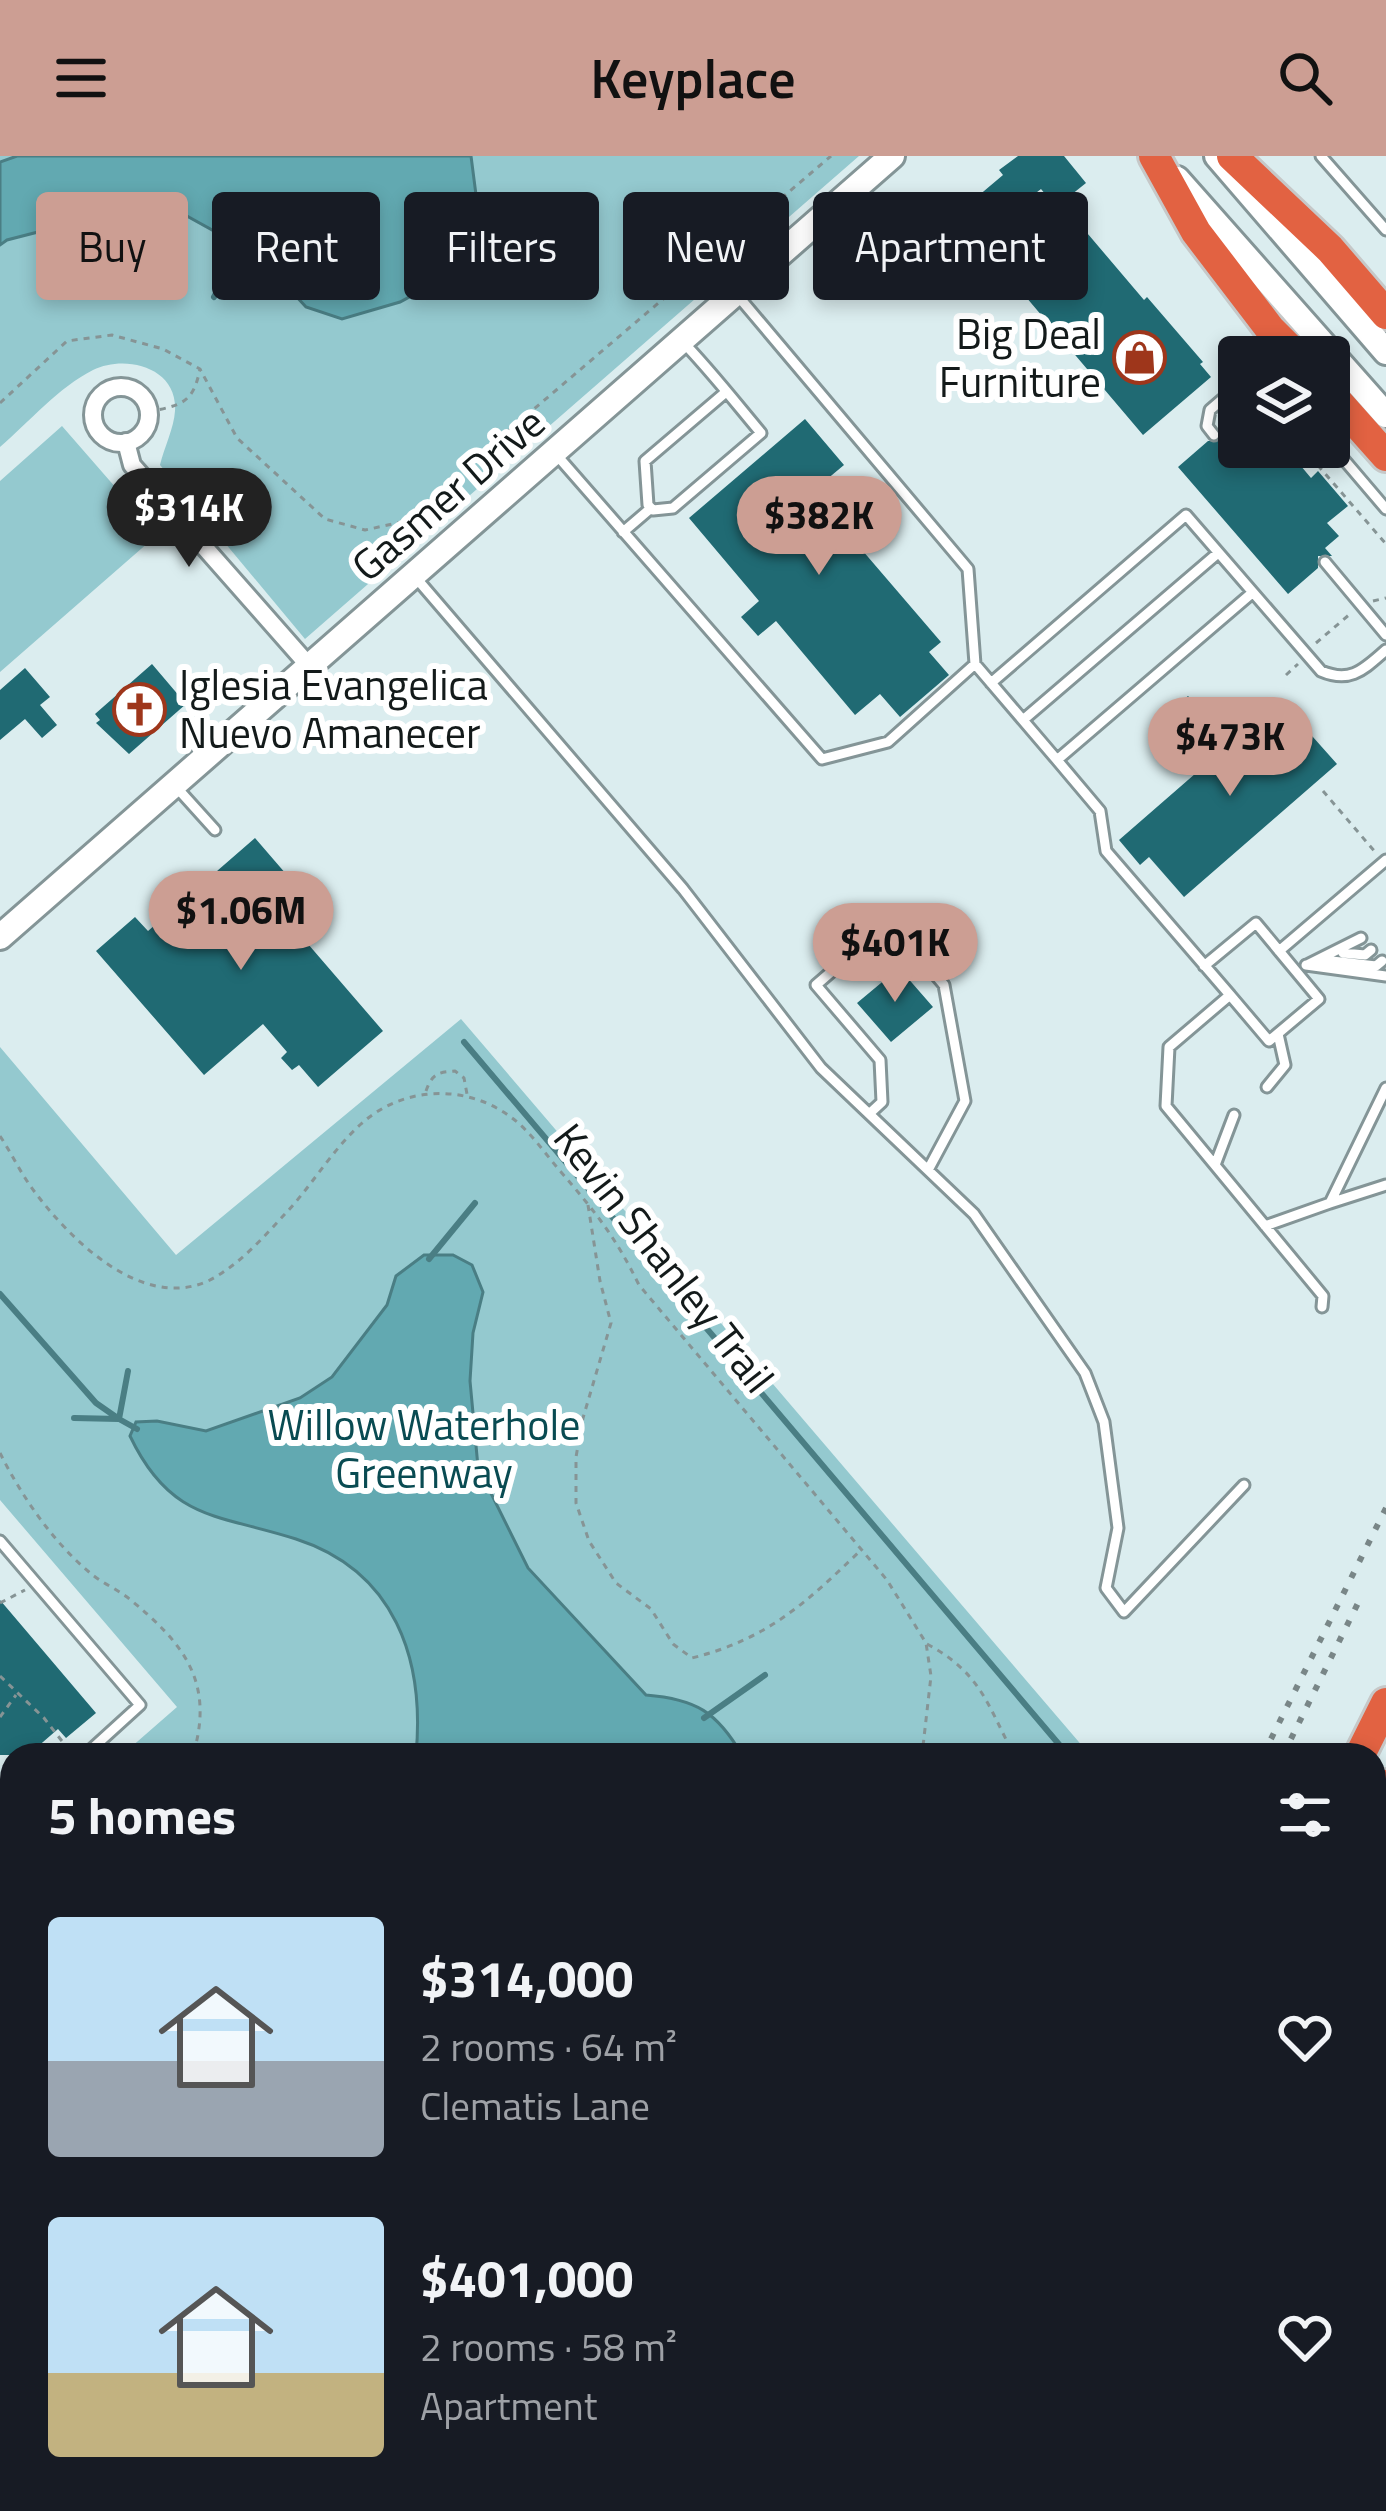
<!DOCTYPE html>
<html lang="en">
<head>
<meta charset="utf-8">
<style>
	:root { --surface:#171b24; --page:#242831; --text:#f1f3f6; --muted:#9ea1a6; --accent:#cc9e93 }
	body { margin:0; font-family:"Titillium Web",sans-serif; background:var(--page); color:var(--text); height:100vh; display:flex; flex-direction:column; font-size:45px; white-space:nowrap }
	* { box-sizing:border-box; margin:0 }
	p { font-size:39px; color:var(--muted) }
	.icon { flex:none; width:66px; height:66px; fill:none; stroke:currentColor; stroke-width:2; stroke-linecap:round; stroke-linejoin:round }
	.map { position:relative; flex:1; overflow:hidden }
	.drawer { position:absolute; left:0px; top:1587px; width:1386px; height:768px; display:flex; flex-direction:column; background:var(--surface); border-radius:36px 36px 0 0; box-shadow:0 6px 18px #0003 }
	.drawer>* { flex:none }
	.guide { position:absolute; left:36px; top:36px; width:1314px; height:108px; display:flex; gap:24px }
	.buttons { position:absolute; left:1218px; top:180px; display:grid; gap:24px }
	.buttons a { display:grid; place-items:center; width:132px; height:132px; border-radius:12px; background:var(--surface); box-shadow:0 6px 18px #0003; font-size:60px }
	.price { position:absolute; translate:-50% -102px; padding:0 27px; border-radius:42px; background:var(--accent); color:#111; font-size:39px; line-height:78px; filter:drop-shadow(0 3px 6px #0008) }
	.price::after { content:''; position:absolute; left:50%; top:72px; width:36px; height:27px; margin-left:-18px; background:inherit; clip-path:polygon(0 0,100% 0,50% 100%) }
	.price.selected { background:#222; color:#fff }
	ul { padding:0; list-style:none }
	li { display:flex; align-items:center; gap:36px; height:300px; padding:0 48px }
	li span { display:grid; place-items:center; flex:none; width:336px; height:240px; border-radius:12px; color:#555 }
	li>.icon { margin-inline-start:auto }
	span .icon { width:144px; height:144px; fill:#fffc; stroke-width:1 }
	li b { font-size:51px }
	h2 { display:flex; justify-content:space-between; align-items:center; height:144px; padding:0 48px; font-size:51px }
	.tag { padding:0 42px; border-radius:12px; background:var(--surface); box-shadow:0 6px 18px #0003; font-size:42px; line-height:108px }
	.tag.selected { background:var(--accent); color:#111 }
	header { display:flex; justify-content:space-between; align-items:center; height:156px; padding:0 48px; background:var(--accent); color:#111; font-size:54px; font-weight:600 }
	.map>svg:first-child { display:block }
	.green { fill:#94c9cf }
	.water { fill:#62a9b1; stroke:#4a7e84; stroke-width:3 }
	.lines { fill:none; stroke-linecap:round; stroke-linejoin:round }
	.stream { stroke:#4a7e84; stroke-width:6 }
	.building { fill:#206a73 }
	.lane-casing { stroke:#849597; stroke-width:15 }
	.street-casing { stroke:#849597; stroke-width:22 }
	.secondary-casing { stroke:#849597; stroke-width:30 }
	.highway-casing { stroke:#c6c8c8; stroke-width:36 }
	.path { stroke:#869495; stroke-width:3; stroke-dasharray:6 6; stroke-linecap:butt }
	.lane { stroke:#fff; stroke-width:9 }
	.street { stroke:#fff; stroke-width:16 }
	.secondary { stroke:#fff; stroke-width:24 }
	.highway { stroke:#e26242; stroke-width:30 }
	.rail { stroke:#798687; stroke-width:6; stroke-dasharray:6 12; stroke-linecap:butt }
	.labels { text-anchor:middle; stroke-width:12; stroke-linejoin:round; paint-order:stroke }
	.poi-label { font-size:42px; fill:#131a1a; stroke:#fff; text-anchor:end }
	.street-label { font-size:42px; fill:#131a1a; stroke:#fff }
	.park-label { font-size:42px; fill:#094b52; stroke:#fff }
</style>
</head>
<body>
<header><svg class="icon" aria-label="menu" viewBox="0 0 24 24"><path d="M4 6h16M4 12h16M4 18h16"/></svg>Keyplace<svg class="icon" aria-label="search" viewBox="0 0 24 24"><circle cx="10" cy="10" r="6"/><path d="M15 15l6 6"/></svg></header>
<div class="map">
<svg width="1386" height="2355" viewBox="0 0 1386 2355">
	<rect width="100%" height="100%" fill="#dbedef"/>
	<!-- green -->
	<path class="green" d="M0 0H859L305 483 160 309C164 292 174 272 175 255 178 211 125 198 93 214 59 231 29 266 0 291Z
		M62 270 157 379 0 516V325Z
		M461 863 1090 1599H122L177 1551 0 1344V891L176 1099Z
		M12 1694V2343H866L860 2355H0V1705Z"/>
	<!-- water -->
	<path class="water" d="M17 0H471L479 62 433 128 400 146 342 163 306 151 259 100 185 59H104L7 84 0 89V6Z
		M424 1099H453L472 1109 483 1136 473 1177 470 1225 478 1311 528 1412 646 1539C696 1543 717 1556 742 1599H416C425 1503 395 1415 296 1383 219 1358 171 1366 130 1280L136 1266 157 1265 206 1275 300 1242 332 1221 387 1149 396 1120Z
		M12 1934V2063L0 2060V1937Z
		M341 2343H522L507 2355H335Z"/>
	<g class="lines">
		<!-- stream -->
		<path class="stream" d="M214 141 244 86
			M464 886 1068 1599
			M429 1103 475 1047
			M0 1138 96 1247 119 1263
			M128 1215 119 1263 137 1273
			M74 1262 119 1263
			M704 1562 765 1519
			M516 2346 547 2355
			M853 2355 858 2343"/>
	</g>
	<!-- building -->
	<path class="building" d="M1018 0H1064L1086 27 1056 51 1041 33 1024 46 1020 42 982 70 990 80 977 91 952 62 1003 19 999 14Z
		M1065 51 1144 144 1147 141 1203 206 1200 208 1211 221 1143 279 998 108Z
		M805 263 844 309 820 329 828 338 820 345 941 486 929 496 949 519 900 561 880 538 855 559 776 465 758 480 741 461 759 445 689 362Z
		M1222 273 1229 281 1239 273V291H1285L1311 322 1318 315 1348 350 1327 367 1339 380 1325 392 1332 400H1318V412L1288 438 1178 311 1208 285H1220Z
		M152 508 186 548 129 598 96 567 100 564 95 558Z
		M25 512 50 541 40 549 57 569 42 582 25 563 0 584V534Z
		M1188 540 1207 561 1193 573 1174 552Z
		M1280 544 1337 608 1184 741 1149 701 1140 709 1119 684Z
		M255 682 305 740 283 759 383 875 318 931 299 909 292 914 281 902 287 896 263 868 204 919 96 795 135 761 148 775Z
		M899 812 933 851 891 886 857 847Z
		M0 1444 96 1557 66 1582 58 1573 28 1599H0Z"/>
	<g class="lines">
		<defs>
			<path id="lane" d="M1321 0 1386 74
				M682 185C710 214 735 246 761 277L673 352 653 354 648 349 645 305 726 236
				M1214 279 1207 270 1210 254 1239 229
				M1329 286 1386 353
				M554 296 822 603 888 586 975 508 968 413 738 140
				M623 376 651 352
				M1325 406 1386 479
				M417 423 683 733 821 912 974 1058 1085 1217 1104 1266 1118 1372 1106 1432 1124 1456 1244 1329
				M975 508 1057 604 1252 437
				M991 527 1186 359 1321 515C1351 528 1364 513 1386 494
				M1023 564 1218 397
				M1057 604 1100 655 1106 695 1230 839 1169 891 1166 950 1323 1140 1322 1151
				M178 633 215 674
				M1279 795 1386 704
				M1343 797 1365 799 1371 794
				M1323 804 1376 810 1382 805
				M1306 809 1386 820
				M1307 809 1361 782
				M1204 810 1256 767 1319 843 1269 885 1230 839
				M1267 931 1285 909 1278 878
				M869 958 882 946 880 904 816 829 890 765 944 829 965 945 928 1014
				M1215 1009 1234 959
				M1330 1047 1386 1029
				M1265 1070 1330 1047 1386 932
				M0 1385 140 1549 85 1599
				M0 1672 12 1662
				M1374 2019 1386 2008
				M1374 2186 1381 2180 1386 2186
				M1374 2313 1386 2327
				M1115 2343 1131 2355
				M1150 2355 1156 2343"/>
			<path id="street" d="M93 259a28 28 0 1 1 56 0a28 28 0 1 1-56 0Z
				M126 286 132 309 310 511"/>
			<path id="secondary" d="M1217 0 1386 196
				M1177 23 1386 259
				M0 781 892 0"/>
			<path id="highway" d="M1154 0 1196 76 1270 173 1298 201
				M1232 0 1330 93 1386 158
				M1329 236 1386 300
				M1360 1599 1386 1547
				M1374 1654 1386 1629
				M1374 1724 1386 1699
				M1374 1807 1386 1783
				M1020 2355 1026 2343
				M1070 2355 1075 2343
				M1094 2355 1101 2343"/>
		</defs>
		<!-- lane casing -->
		<use href="#lane" class="lane-casing"/>
		<!-- street casing -->
		<use href="#street" class="street-casing"/>
		<!-- secondary casing -->
		<use href="#secondary" class="secondary-casing"/>
		<!-- highway casing -->
		<use href="#highway" class="highway-casing"/>
		<!-- path -->
		<path class="path" d="M0 247 67 185 112 179 163 193 200 213 237 282 325 363 365 374 402 366 437 343 487 293 831 0
			M148 256C181 249 193 248 200 213
			M1302 291 1386 388
			M1373 445 1386 442
			M1316 487 1350 458
			M1286 519 1298 508
			M1323 635 1376 697
			M426 935C432 918 438 916 455 915L464 922 467 938
			M0 980C12 998 21 1018 34 1035 70 1083 141 1155 208 1125 238 1110 262 1083 284 1059 311 1031 332 994 361 968 403 930 466 927 512 962 531 976 546 999 561 1016 596 1057 615 1080 639 1129L887 1424 926 1487 931 1520 922 1599
			M588 1049 600 1125 611 1167 583 1262 576 1301V1347L589 1385 616 1427 651 1453 673 1488 692 1502C768 1483 807 1446 862 1393
			M0 1297C21 1339 52 1385 89 1416 100 1426 115 1432 127 1441 184 1487 215 1526 193 1599
			M0 1447 25 1434
			M927 1488C981 1517 987 1548 1014 1599
			M0 1520 44 1562 72 1598
			M0 1561 16 1539
			M0 1766 12 1762
			M0 1893 12 1892
			M0 2128 12 2129
			M0 2307H12
			M108 2355 115 2343
			M656 2355 666 2343
			M741 2355 748 2343"/>
		<!-- lane -->
		<use href="#lane" class="lane"/>
		<!-- street -->
		<use href="#street" class="street"/>
		<!-- secondary -->
		<use href="#secondary" class="secondary"/>
		<!-- highway -->
		<use href="#highway" class="highway"/>
		<!-- rail -->
		<path class="rail" d="M1263 1599 1386 1352
			M1283 1599 1360 1443
			M891 2355 897 2343
			M911 2355 917 2343"/>
	</g>
	<!-- icons -->
	<defs>
		<symbol id="shop-ring" viewBox="-11 -11 22 22"><circle r="9.5" fill="#fff" stroke="#9e361b" stroke-width="1.5"/><path d="M-5-2.5h2.3a2.7 3.5 0 0 1 5.4 0H5L5.5 6h-11ZM-1.5-2.5h3a1.5 2.3 0 0 0-3 0Z" fill="#9e361b"/></symbol>
		<symbol id="church-ring" viewBox="-11 -11 22 22"><circle r="9.5" fill="#fff" stroke="#9e361b" stroke-width="1.5"/><path d="M-1.2-6h2.4v3.5h3.3v2.4h-3.3V6h-2.4V-.1h-3.3v-2.4h3.3Z" fill="#9e361b"/></symbol>
	</defs>
	<g fill-rule="evenodd">
		<use href="#shop-ring" x="1110" y="172" width="59" height="59"/>
		<use href="#church-ring" x="110" y="524" width="59" height="59"/>
	</g>
	<g class="labels">
		<!-- poi labels -->
		<g class="poi-label">
			<text x="1101" y="193">Big Deal<tspan x="1101" dy="48">Furniture</tspan></text>
			<text x="179" y="544" text-anchor="start">Iglesia Evangelica<tspan x="179" dy="48">Nuevo Amanecer</tspan></text>
		</g>
		<!-- street labels -->
		<g class="street-label">
			<text transform="translate(448 338) rotate(-41)" y="15">Gasmer Drive</text>
			<text transform="translate(664 1102) rotate(52)" y="15">Kevin Shanley Trail</text>
		</g>
		<!-- park labels -->
		<g class="park-label">
			<text x="424" y="1284">Willow Waterhole<tspan x="424" dy="48">Greenway</tspan></text>
		</g>
	</g>
</svg>
<div class="buttons">
<a><svg class="icon" aria-label="layers" viewBox="0 0 24 24"><path d="M12 4l9 5-9 5-9-5zM3 14l9 5 9-5"/></svg></a>
</div>
<b class="price selected" style="left:189px;top:414px">$314K</b>
<b class="price" style="left:819px;top:422px">$382K</b>
<b class="price" style="left:1230px;top:643px">$473K</b>
<b class="price" style="left:241px;top:817px">$1.06M</b>
<b class="price" style="left:895px;top:849px">$401K</b>
<div class="guide">
<a class="tag selected">Buy</a>
<a class="tag">Rent</a>
<a class="tag">Filters</a>
<a class="tag">New</a>
<a class="tag">Apartment</a>
</div>
<section class="drawer">
<h2>5 homes<svg class="icon" aria-label="filters" viewBox="0 0 24 24"><path d="M4 7h16M4 17h16"/><circle cx="9" cy="7" r="2"/><circle cx="15" cy="17" r="2"/></svg></h2>
<ul>
<li><span style="background:linear-gradient(#bfe0f5 60%,#9aa5b1 0)"><svg class="icon" aria-label="home" viewBox="0 0 24 24"><path d="M3 11l9-7 9 7M6 9v11h12V9"/></svg></span><div><b>$314,000</b><p>2 rooms · 64 m²</p><p>Clematis Lane</p></div><svg class="icon" aria-label="heart" viewBox="0 0 24 24"><path d="M12 20l-8-8c-3-5 5-10 8-4 3-6 11-1 8 4z"/></svg></li>
<li><span style="background:linear-gradient(#bfe0f5 65%,#c2b280 0)"><svg class="icon" aria-label="home" viewBox="0 0 24 24"><path d="M3 11l9-7 9 7M6 9v11h12V9"/></svg></span><div><b>$401,000</b><p>2 rooms · 58 m²</p><p>Apartment</p></div><svg class="icon" aria-label="heart" viewBox="0 0 24 24"><path d="M12 20l-8-8c-3-5 5-10 8-4 3-6 11-1 8 4z"/></svg></li>
</ul>
</section>
</div>
</body>
</html>
